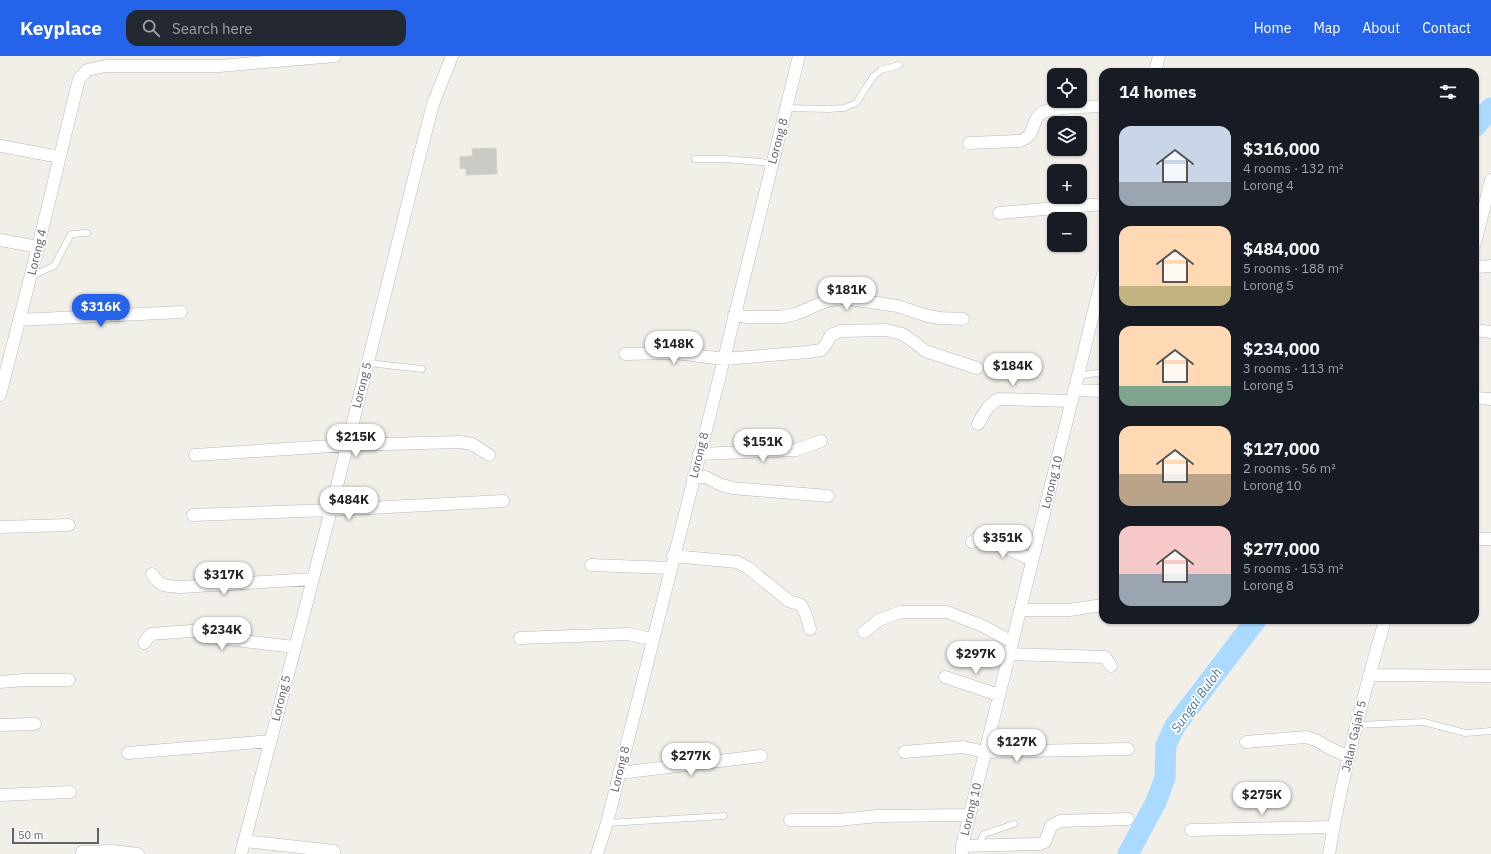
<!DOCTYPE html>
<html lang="en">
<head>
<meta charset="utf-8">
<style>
	:root { --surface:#171b24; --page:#242831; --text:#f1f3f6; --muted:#9ea1a6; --accent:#2563eb }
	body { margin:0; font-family:"IBM Plex Sans",sans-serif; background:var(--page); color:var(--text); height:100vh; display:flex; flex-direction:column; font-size:15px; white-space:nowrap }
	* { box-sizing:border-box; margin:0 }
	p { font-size:13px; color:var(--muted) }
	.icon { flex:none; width:22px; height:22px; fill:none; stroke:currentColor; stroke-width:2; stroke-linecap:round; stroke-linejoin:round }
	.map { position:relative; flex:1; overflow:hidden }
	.details { position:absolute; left:1099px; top:12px; width:380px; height:556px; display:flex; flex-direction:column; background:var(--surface); border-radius:12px; box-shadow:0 1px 3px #0004 }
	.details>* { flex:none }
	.tools { position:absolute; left:1047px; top:12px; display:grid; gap:8px }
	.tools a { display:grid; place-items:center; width:40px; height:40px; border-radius:8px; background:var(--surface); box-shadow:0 1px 3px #0004; font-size:20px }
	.scale { position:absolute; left:12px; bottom:10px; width:87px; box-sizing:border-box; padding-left:4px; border:2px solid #5f6368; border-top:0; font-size:11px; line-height:14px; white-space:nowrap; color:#5f6368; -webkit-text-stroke:3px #fff; paint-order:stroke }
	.price { position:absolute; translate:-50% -34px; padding:0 9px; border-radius:14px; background:#fff; color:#222; font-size:13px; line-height:26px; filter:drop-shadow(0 1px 2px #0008) }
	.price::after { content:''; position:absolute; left:50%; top:24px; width:12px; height:9px; margin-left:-6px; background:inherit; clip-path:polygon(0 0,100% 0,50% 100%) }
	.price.selected { background:var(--accent); color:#fff }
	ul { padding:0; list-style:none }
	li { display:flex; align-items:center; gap:12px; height:100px; padding:0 20px }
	li span { display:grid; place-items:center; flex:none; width:112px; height:80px; border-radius:12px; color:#555 }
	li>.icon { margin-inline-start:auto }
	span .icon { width:48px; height:48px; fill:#fffc; stroke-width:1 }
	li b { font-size:17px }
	h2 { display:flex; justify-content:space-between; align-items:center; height:48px; padding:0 20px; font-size:17px }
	header { display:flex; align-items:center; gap:24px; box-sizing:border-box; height:56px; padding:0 20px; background:var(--accent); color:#fff }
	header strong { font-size:19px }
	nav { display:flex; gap:22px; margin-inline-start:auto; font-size:14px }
	.search { width:280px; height:36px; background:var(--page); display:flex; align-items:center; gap:10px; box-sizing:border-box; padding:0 14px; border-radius:12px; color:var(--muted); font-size:15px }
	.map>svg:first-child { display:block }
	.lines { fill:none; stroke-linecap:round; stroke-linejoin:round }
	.river { stroke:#aadaff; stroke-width:21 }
	.building { fill:#cccac5; stroke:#d6d1c6 }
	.service-casing { stroke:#b5b8bc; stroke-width:7 }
	.minor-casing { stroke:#b5b8bc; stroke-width:13 }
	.service { stroke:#fff; stroke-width:6 }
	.minor { stroke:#fff; stroke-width:12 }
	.labels { text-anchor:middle; stroke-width:3.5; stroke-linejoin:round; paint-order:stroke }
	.street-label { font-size:12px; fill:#5f6368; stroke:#fff }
	.water-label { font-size:13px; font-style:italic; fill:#4174aa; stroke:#fff }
</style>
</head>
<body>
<header>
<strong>Keyplace</strong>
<div class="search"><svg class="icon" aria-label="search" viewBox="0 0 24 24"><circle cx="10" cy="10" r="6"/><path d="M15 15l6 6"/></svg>Search here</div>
<nav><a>Home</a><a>Map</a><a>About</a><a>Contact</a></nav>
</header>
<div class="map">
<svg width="1491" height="798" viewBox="0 0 1491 798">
	<rect width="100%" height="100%" fill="#f1efe8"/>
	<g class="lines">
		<!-- river -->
		<path class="river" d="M1475 71 1491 52
			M1128 798 1156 746 1165 722 1166 689 1175 670 1256 564"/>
	</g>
	<!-- building -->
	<path class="building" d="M496 92 497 118 466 119V112L460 113V101L473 100 472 93Z"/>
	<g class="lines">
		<defs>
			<path id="service" d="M786 52 828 53 844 52 856 47 873 21 881 14 899 9
				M695 103H724L772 107
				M31 220 54 210 71 178 87 177
				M368 307 422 313
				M1078 320 1103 316
				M1357 669 1424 666 1465 677 1491 675
				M607 767 724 760
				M980 788 982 781 984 778 1014 768"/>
			<path id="minor" d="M1155 16 1159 0
				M969 87 1019 85C1036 80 1030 70 1039 59 1046 50 1090 51 1103 50
				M0 90 60 101
				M999 157 1103 148
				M0 184 38 191
				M1475 187 1491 124
				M1475 211 1491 210
				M734 259 748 261H781L796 258 826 245 843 242 897 250 928 260 940 262 963 263
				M19 264 181 256
				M1475 274 1491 276
				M625 298 676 297 724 303 808 296 821 294 826 288 831 279 840 275 887 274 902 278 917 288 925 295 977 312
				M1074 334 1103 335
				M0 339 38 191 72 51 79 23 87 14 106 10H219L335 0
				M1475 342 1491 343
				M978 368C983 358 989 347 999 343L1072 345
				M699 398 796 394 821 385
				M195 399 347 389 460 386 472 388 489 399
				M693 422 706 421 719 428 732 432 828 440
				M193 459 331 454 503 445
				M0 471 69 469
				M1475 483H1491
				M972 486 977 483 985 482 1032 504
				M673 500 737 506 747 511 789 545 801 549 806 559 810 573
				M591 509 670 512
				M152 518C160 531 166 530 181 531L313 523
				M1020 554H1069L1103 549
				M864 576 879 564 901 556H947L983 570 1012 586
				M520 582 628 578 653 583
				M144 587 151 578 190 575H205L226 583 294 591
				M1009 598 1105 601 1111 610
				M1369 619 1491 620
				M945 621 999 639
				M0 626 24 624H69
				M0 669 35 668
				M1246 686 1306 681 1316 684 1329 692 1349 701
				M904 696 963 691 985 696 1128 693
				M128 697 270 685
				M619 717 761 700
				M0 739 70 736
				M790 764H839L878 760 969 759
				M1191 774 1333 771
				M245 785 334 795
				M962 790 1040 788 1045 786 1051 770 1060 765 1128 763
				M82 796 112 795 138 798
				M241 798 331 454 416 114 433 48 452 0
				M597 798 607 767 724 303 799 0
				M962 798V790L1103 218
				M1329 798C1342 719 1363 641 1385 564"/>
		</defs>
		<!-- service casing -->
		<use href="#service" class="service-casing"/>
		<!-- minor casing -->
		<use href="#minor" class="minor-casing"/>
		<!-- service -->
		<use href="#service" class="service"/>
		<!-- minor -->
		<use href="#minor" class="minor"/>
	</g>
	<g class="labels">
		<!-- street labels -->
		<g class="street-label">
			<text transform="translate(778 85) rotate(-75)" y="4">Lorong 8</text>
			<text transform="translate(37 196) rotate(-76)" y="4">Lorong 4</text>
			<text transform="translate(362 329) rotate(-76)" y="4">Lorong 5</text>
			<text transform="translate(699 399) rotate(-76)" y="4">Lorong 8</text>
			<text transform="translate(1052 426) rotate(-76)" y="4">Lorong 10</text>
			<text transform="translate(281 642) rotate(-76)" y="4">Lorong 5</text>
			<text transform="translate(1354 680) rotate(-77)" y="4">Jalan Gajah 5</text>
			<text transform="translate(620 713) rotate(-76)" y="4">Lorong 8</text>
			<text transform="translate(971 753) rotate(-76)" y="4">Lorong 10</text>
		</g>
		<!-- water labels -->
		<g class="water-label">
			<text transform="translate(1196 644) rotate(-54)" y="5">Sungai Buloh</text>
		</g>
	</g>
</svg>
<div class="tools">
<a><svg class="icon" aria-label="locate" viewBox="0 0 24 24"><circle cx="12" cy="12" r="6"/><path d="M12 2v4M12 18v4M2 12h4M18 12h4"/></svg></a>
<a><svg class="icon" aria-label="layers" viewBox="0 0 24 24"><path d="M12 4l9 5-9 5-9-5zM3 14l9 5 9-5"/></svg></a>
<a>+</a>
<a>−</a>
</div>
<div class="scale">50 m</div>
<b class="price" style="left:847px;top:255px">$181K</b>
<b class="price selected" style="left:101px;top:272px">$316K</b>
<b class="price" style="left:674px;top:309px">$148K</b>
<b class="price" style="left:1013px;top:331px">$184K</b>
<b class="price" style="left:356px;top:402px">$215K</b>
<b class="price" style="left:763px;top:407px">$151K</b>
<b class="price" style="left:349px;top:465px">$484K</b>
<b class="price" style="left:1003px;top:503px">$351K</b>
<b class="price" style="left:224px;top:540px">$317K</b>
<b class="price" style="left:222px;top:595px">$234K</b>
<b class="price" style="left:976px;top:619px">$297K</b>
<b class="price" style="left:1017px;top:707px">$127K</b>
<b class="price" style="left:691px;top:721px">$277K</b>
<b class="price" style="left:1262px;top:760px">$275K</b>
<section class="details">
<h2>14 homes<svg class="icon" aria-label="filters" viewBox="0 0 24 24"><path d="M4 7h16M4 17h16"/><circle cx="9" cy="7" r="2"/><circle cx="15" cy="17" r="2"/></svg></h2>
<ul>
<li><span style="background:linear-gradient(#c9d6e8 70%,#9aa5b1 0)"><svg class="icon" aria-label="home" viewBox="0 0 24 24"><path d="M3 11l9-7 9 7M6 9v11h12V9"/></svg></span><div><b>$316,000</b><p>4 rooms · 132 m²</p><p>Lorong 4</p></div></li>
<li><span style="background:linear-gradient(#ffd9b3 75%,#c2b280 0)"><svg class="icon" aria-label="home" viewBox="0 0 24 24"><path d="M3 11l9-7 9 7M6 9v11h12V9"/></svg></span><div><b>$484,000</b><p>5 rooms · 188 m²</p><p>Lorong 5</p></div></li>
<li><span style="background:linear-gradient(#ffd9b3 75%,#7fa58c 0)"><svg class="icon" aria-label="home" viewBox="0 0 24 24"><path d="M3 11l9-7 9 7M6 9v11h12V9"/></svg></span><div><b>$234,000</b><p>3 rooms · 113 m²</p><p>Lorong 5</p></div></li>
<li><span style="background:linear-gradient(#ffd9b3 60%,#b9a48a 0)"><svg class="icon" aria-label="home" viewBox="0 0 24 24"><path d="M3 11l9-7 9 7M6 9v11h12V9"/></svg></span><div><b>$127,000</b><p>2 rooms · 56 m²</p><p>Lorong 10</p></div></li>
<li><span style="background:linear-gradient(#f6c9c9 60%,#9aa5b1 0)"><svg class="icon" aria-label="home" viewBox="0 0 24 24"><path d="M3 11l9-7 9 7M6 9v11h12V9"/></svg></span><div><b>$277,000</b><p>5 rooms · 153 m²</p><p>Lorong 8</p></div></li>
</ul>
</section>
</div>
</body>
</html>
